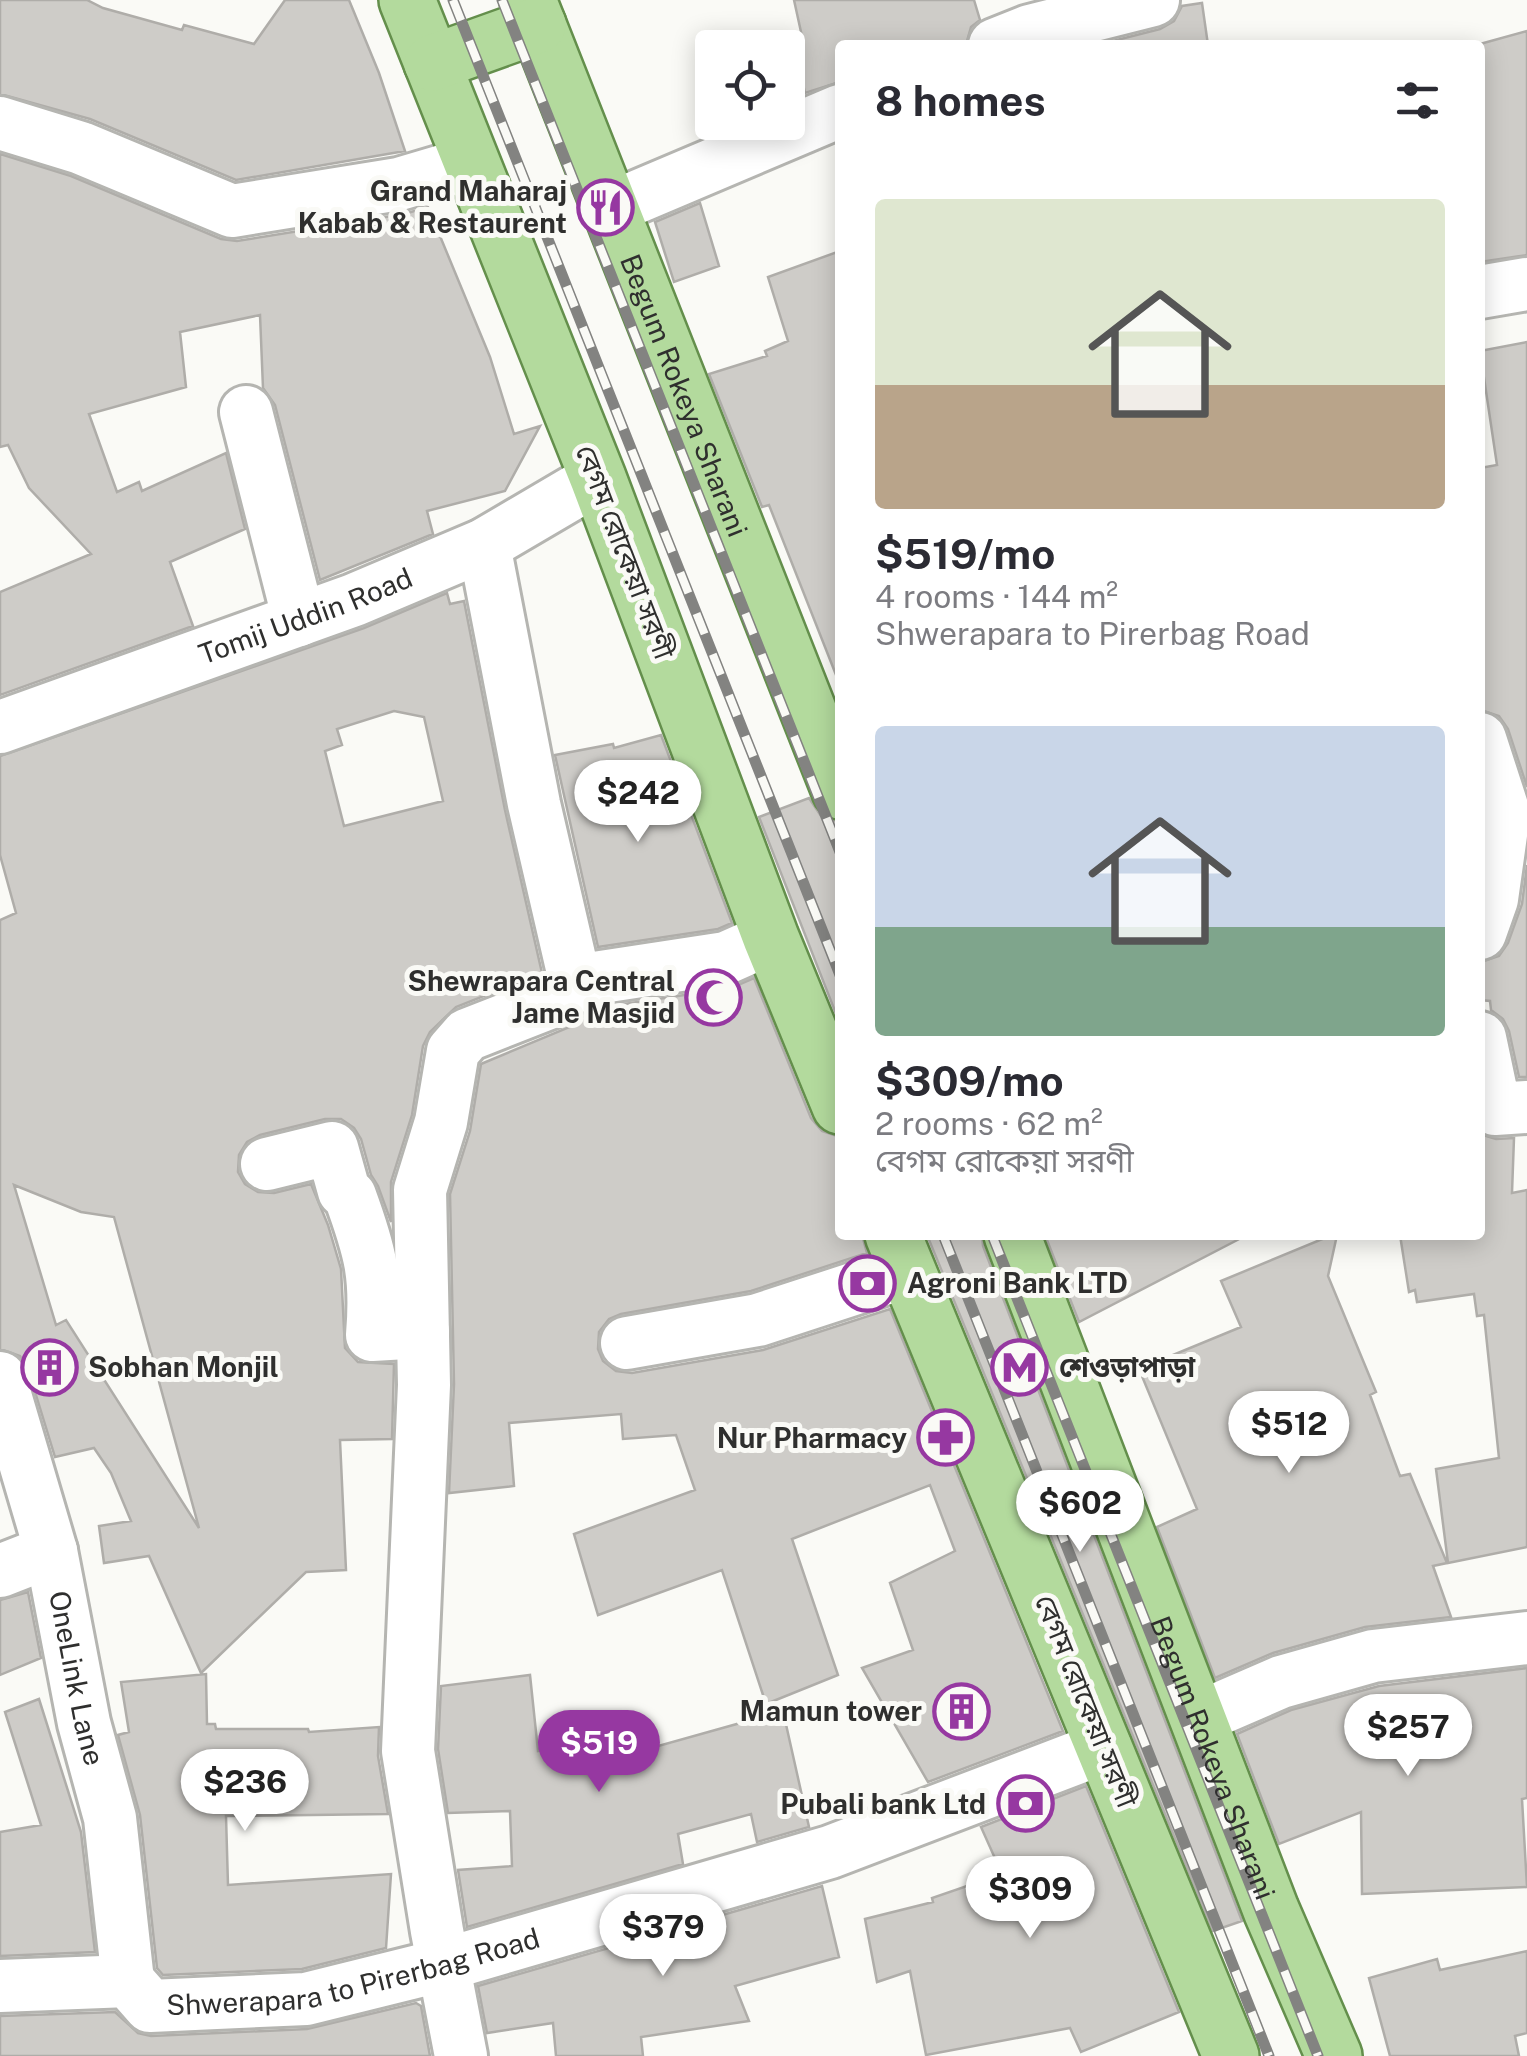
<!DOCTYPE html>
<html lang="en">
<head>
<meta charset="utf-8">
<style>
	:root { --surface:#fff; --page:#f2f2f3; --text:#2b2b33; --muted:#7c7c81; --accent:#9638a1 }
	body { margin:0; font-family:"Public Sans","Noto Sans Bengali",sans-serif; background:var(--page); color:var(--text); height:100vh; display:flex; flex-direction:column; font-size:38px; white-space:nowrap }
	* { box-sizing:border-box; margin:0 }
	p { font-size:32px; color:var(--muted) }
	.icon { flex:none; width:55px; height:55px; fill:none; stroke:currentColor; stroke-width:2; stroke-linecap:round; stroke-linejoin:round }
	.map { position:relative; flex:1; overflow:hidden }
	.drawer { position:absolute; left:835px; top:40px; width:650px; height:1200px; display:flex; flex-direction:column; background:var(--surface); border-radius:10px; box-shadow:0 5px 25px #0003 }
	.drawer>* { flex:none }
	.buttons { position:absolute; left:695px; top:30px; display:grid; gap:20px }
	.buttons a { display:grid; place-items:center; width:110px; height:110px; border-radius:10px; background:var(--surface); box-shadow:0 5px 25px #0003; font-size:50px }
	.price { position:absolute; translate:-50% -85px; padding:0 22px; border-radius:35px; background:#fff; color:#222; font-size:32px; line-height:65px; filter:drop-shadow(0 2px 5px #0008) }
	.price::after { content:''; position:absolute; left:50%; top:60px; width:30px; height:22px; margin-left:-15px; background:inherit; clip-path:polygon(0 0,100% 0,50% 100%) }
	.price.current { background:var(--accent); color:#fff }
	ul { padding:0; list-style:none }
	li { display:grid; align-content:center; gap:20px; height:530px; padding:0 40px }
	li span { display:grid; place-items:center; height:310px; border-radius:10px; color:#555 }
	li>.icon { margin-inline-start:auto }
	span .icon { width:180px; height:180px; fill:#fffc; stroke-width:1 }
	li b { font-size:42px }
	h2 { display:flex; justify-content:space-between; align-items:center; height:120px; padding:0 40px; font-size:42px }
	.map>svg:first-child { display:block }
	.building { fill:#ceccc8; stroke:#afada9; stroke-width:2.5; fill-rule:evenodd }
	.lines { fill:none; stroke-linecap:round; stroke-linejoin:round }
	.minor-casing { stroke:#b5b5b1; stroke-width:58 }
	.primary-casing { stroke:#648f4c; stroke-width:60 }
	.minor { stroke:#fff; stroke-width:52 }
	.primary { stroke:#b3da9d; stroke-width:55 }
	.rail-casing { stroke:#838381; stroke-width:11 }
	.rail { stroke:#fafaf6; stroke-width:8; stroke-dasharray:22; stroke-linecap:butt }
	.labels { text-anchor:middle; stroke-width:10; stroke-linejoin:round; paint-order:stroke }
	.poi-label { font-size:28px; font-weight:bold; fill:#2f2f2e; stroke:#fafaf6; text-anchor:end }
	.street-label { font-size:28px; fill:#2f2f2e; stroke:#fafaf6 }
</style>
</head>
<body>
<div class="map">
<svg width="1527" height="2056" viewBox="0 0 1527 2056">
	<rect width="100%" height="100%" fill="#fafaf6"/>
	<!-- building -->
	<path class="building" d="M0 0H87L103 8 182 30 184 25 254 44 285 0H349L379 73 405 151 236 180 90 119 0 94Z
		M794 0H974L980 20 971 27 966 45H840V82L805 93 794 43 803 41Z
		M1202 3 1208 45H1097L1160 29 1174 21 1182 6Z
		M1527 31V255L1480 262V44Z
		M0 154 71 176 221 239 237 241 404 214 428 207 490 357 514 434 540 426 505 491 427 511 433 534 320 580 275 405 263 388 260 315 180 332 186 387 89 414 117 492 139 482 142 491 226 453 245 529 170 562 193 626 0 695V592L91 554 29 488 8 445 0 447Z
		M700 203 719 266 674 282 655 222Z
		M840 251V680H838L769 505 762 507 709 374 767 356 765 351 788 341 768 277Z
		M1527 342V787L1508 729 1499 716 1480 710V468L1497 465 1480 351Z
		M447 593 450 604 464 601 505 810 542 973 456 1007 430 1032 423 1046 412 1115 391 1182V1222L378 1186 371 1175 361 1139 354 1128 341 1119H325L260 1135 247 1142 239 1155 238 1172 245 1184 258 1192 274 1193 311 1184 328 1225 341 1269 345 1348 358 1362 394 1364 392 1439 340 1440 346 1570 306 1572 201 1673 149 1556 104 1563 99 1526 131 1521 111 1473 94 1448 55 1457 28 1369 20 1356 0 1349V920L16 913 0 855V756L364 628ZM394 711 424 717 443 801 344 826 325 751 342 745 337 729ZM14 1185 81 1212 114 1217 199 1528 66 1320 56 1325Z
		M661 735 732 923 718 929 598 947 555 755 613 744 614 748Z
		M809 798 821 816 840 822V1024L759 817Z
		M1527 865V1077H1519L1509 1031 1503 1019 1491 1010 1490 1001 1480 1000V962L1499 956 1508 943 1522 904Z
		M754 978 811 1118 822 1131 840 1137V1235H862L867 1253 751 1291 621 1314 609 1319 599 1332 598 1349 603 1361 616 1371 632 1373 763 1350 890 1309 1063 1731 928 1782 862 1668 913 1650 890 1583 955 1551 930 1485 792 1539 838 1675 766 1704 722 1570 598 1615 574 1534 695 1490 676 1435 623 1439 621 1414 509 1423 514 1486 449 1493 454 1384 450 1194 470 1131 481 1064 572 1026 591 1009 731 988Z
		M1480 1134 1496 1139 1514 1138 1512 1193 1527 1190V1547L1448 1563 1436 1469 1499 1458 1484 1315 1477 1316 1474 1294 1417 1302 1415 1290 1409 1292 1400 1235H1480Z
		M927 1235H982L983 1246 1242 1921 1213 1931Z
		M1045 1235H1247L1079 1322Z
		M1332 1235H1337L1328 1276 1376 1392 1370 1395 1400 1476 1410 1474 1447 1563 1433 1566 1451 1617 1365 1627 1273 1653 1215 1678 1157 1527 1197 1509 1139 1369 1241 1327 1221 1281Z
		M28 1592 41 1658 0 1675V1600Z
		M1527 1668V1798L1522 1799 1527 1887 1362 1894 1361 1812 1279 1844 1237 1734 1291 1710 1379 1686Z
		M206 1674 207 1724H215L216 1729H308L309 1732 379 1727 378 1756 388 1814 226 1816 228 1885 391 1874 386 1948 302 1969 163 1975 157 1968 140 1815 118 1735 129 1732 121 1682Z
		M530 1675 538 1751 633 1730 637 1752 783 1711 809 1827 757 1842 751 1814 678 1834 683 1864 467 1927 458 1870 512 1866 510 1811 448 1813 438 1749 441 1686Z
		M39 1699 81 1832 95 1952 0 1956V1832L41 1825 5 1712Z
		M1086 1786 1179 2012 1081 2052 1070 2028 926 2055 910 1971 877 1982 865 1919 933 1902 932 1898 1002 1874 981 1827Z
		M822 1886 839 1957 735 1986 749 2021 641 2037 643 2056H556L553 2023 487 2033 478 1986Z
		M1527 1951V2033L1515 2036 1519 2056H1390L1369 1978 1437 1959 1440 1970Z
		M416 2003 421 2006 430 2056H0V2016L115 2012 138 2033 151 2036 307 2029Z"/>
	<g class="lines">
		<defs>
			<g id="minor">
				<path d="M995 45 1030 31 1153 0"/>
				<path d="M0 123 81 148 232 211 399 184 470 163"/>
				<path d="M611 208 840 111"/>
				<path d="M1480 292 1527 284"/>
				<path d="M246 412 299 620"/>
				<path d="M484 545 534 804 575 981 726 958 771 938"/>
				<path id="s1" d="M0 727 354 600 484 545 598 478"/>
				<path d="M1480 739 1504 813 1492 899 1480 933"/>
				<path d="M1480 1038 1495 1109 1527 1107"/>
				<path d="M267 1164 332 1148 344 1191 350 1196C370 1251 377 1276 372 1335L423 1332"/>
				<path d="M627 1343 758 1320 908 1271"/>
				<path id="s2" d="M0 1378 51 1551 84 1723 110 1818 128 1981"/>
				<path d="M0 1571 51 1551"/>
				<path d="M1198 1718 1281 1682 1373 1656 1527 1638"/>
				<path id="s3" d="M0 1986 128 1981 150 2006 306 1999 443 1965 830 1852 1105 1747"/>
				<path d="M461 2056 437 1931 408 1751 424 1385 420 1190 441 1122 453 1051 467 1035 561 998 575 981"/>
			</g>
			<g id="primary">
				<path d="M407 0 598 478 771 938 840 1106"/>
				<path id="s4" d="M528 0 840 791"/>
				<path d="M432 63 538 25"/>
				<path d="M893 1235 1231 2056"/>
				<path id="s5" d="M1012 1235 1271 1910 1334 2056"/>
			</g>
		</defs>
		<!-- minor casing -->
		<use href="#minor" class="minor-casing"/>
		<!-- primary casing -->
		<use href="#primary" class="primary-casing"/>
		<!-- minor -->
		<use href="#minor" class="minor"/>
		<!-- primary -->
		<use href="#primary" class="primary"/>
		<defs>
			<path id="rail" d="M453 0 840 975
				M502 0 840 852
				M943 1235 1269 2056
				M992 1235 1318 2056"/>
		</defs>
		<!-- rail casing -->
		<use href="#rail" class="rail-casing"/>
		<!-- rail -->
		<use href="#rail" class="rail"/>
	</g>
	<!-- icons -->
	<defs>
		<symbol id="restaurant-ring" viewBox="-11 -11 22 22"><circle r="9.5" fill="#fafaf6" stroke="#9638a1" stroke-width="1.5"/><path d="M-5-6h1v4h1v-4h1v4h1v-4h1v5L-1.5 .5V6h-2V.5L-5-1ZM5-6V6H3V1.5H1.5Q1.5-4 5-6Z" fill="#9638a1"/></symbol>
		<symbol id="mosque-ring" viewBox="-11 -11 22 22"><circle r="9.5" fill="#fafaf6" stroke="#9638a1" stroke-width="1.5"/><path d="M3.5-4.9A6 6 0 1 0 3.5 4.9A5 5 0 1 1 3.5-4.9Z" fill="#9638a1"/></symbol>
		<symbol id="bank-ring" viewBox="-11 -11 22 22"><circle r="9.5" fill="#fafaf6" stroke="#9638a1" stroke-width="1.5"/><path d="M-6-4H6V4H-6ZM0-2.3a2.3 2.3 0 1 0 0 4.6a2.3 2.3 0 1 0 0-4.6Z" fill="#9638a1"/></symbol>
		<symbol id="building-ring" viewBox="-11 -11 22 22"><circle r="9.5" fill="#fafaf6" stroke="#9638a1" stroke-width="1.5"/><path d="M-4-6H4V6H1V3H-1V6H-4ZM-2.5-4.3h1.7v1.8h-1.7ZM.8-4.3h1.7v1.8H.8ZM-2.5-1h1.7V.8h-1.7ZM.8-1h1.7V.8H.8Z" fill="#9638a1"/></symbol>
		<symbol id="metro-ring" viewBox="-11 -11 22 22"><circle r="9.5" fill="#fafaf6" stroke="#9638a1" stroke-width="1.5"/><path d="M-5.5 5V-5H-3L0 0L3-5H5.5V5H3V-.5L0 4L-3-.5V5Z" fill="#9638a1"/></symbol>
		<symbol id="pharmacy-ring" viewBox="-11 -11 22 22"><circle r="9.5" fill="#fafaf6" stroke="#9638a1" stroke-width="1.5"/><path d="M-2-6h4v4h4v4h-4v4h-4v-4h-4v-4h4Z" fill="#9638a1"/></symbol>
	</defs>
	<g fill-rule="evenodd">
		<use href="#restaurant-ring" x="574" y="176" width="63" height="63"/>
		<use href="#mosque-ring" x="682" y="966" width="63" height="63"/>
		<use href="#bank-ring" x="836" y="1252" width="63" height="63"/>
		<use href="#building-ring" x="18" y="1336" width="63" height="63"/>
		<use href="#metro-ring" x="988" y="1336" width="63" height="63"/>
		<use href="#pharmacy-ring" x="914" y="1406" width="63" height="63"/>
		<use href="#building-ring" x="930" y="1680" width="63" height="63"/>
		<use href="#bank-ring" x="994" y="1772" width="63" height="63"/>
	</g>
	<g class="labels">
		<!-- poi labels -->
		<g class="poi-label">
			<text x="567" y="201">Grand Maharaj<tspan x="567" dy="32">Kabab &amp; Restaurent</tspan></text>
			<text x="675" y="991">Shewrapara Central<tspan x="675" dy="32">Jame Masjid</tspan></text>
			<text x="907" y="1293" text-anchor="start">Agroni Bank LTD</text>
			<text x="88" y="1377" text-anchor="start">Sobhan Monjil</text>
			<text x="1059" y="1377" text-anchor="start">শেওড়াপাড়া</text>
			<text x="907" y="1448">Nur Pharmacy</text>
			<text x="922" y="1721">Mamun tower</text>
			<text x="986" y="1814">Pubali bank Ltd</text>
		</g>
		<!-- street labels -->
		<g class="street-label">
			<text dy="10" stroke="none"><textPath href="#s4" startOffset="425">Begum Rokeya Sharani</textPath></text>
			<text transform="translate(625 552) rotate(69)" y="10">বেগম রোকেয়া সরণী</text>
			<text dy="10" stroke="none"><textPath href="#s1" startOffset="325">Tomij Uddin Road</textPath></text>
			<text dy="10" stroke="none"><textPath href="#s2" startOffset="310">OneLink Lane</textPath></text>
			<text transform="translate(1086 1701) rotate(68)" y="10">বেগম রোকেয়া সরণী</text>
			<text dy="10" stroke="none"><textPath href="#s5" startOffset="560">Begum Rokeya Sharani</textPath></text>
			<text dy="10" stroke="none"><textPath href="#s3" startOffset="368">Shwerapara to Pirerbag Road</textPath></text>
		</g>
	</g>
</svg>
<div class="buttons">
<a><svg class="icon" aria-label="locate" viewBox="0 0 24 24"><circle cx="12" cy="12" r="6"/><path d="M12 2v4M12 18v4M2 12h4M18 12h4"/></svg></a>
</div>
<b class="price" style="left:638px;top:845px">$242</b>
<b class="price" style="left:1289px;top:1476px">$512</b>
<b class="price" style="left:1080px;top:1555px">$602</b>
<b class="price" style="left:1408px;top:1779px">$257</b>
<b class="price current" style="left:599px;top:1795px">$519</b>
<b class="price" style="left:245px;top:1834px">$236</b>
<b class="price" style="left:1030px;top:1941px">$309</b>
<b class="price" style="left:663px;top:1979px">$379</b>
<section class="drawer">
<h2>8 homes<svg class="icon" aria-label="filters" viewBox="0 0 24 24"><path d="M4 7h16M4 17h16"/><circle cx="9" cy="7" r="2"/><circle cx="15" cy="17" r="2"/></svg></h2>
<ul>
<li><span style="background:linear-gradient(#dfe7d0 60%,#b9a48a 0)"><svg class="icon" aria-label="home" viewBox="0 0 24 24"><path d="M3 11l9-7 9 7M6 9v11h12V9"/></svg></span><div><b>$519/mo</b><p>4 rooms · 144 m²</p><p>Shwerapara to Pirerbag Road</p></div></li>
<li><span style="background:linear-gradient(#c9d6e8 65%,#7fa58c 0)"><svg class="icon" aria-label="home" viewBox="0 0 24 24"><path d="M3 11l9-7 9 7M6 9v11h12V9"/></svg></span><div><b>$309/mo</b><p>2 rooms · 62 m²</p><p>বেগম রোকেয়া সরণী</p></div></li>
</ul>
</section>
</div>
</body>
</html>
